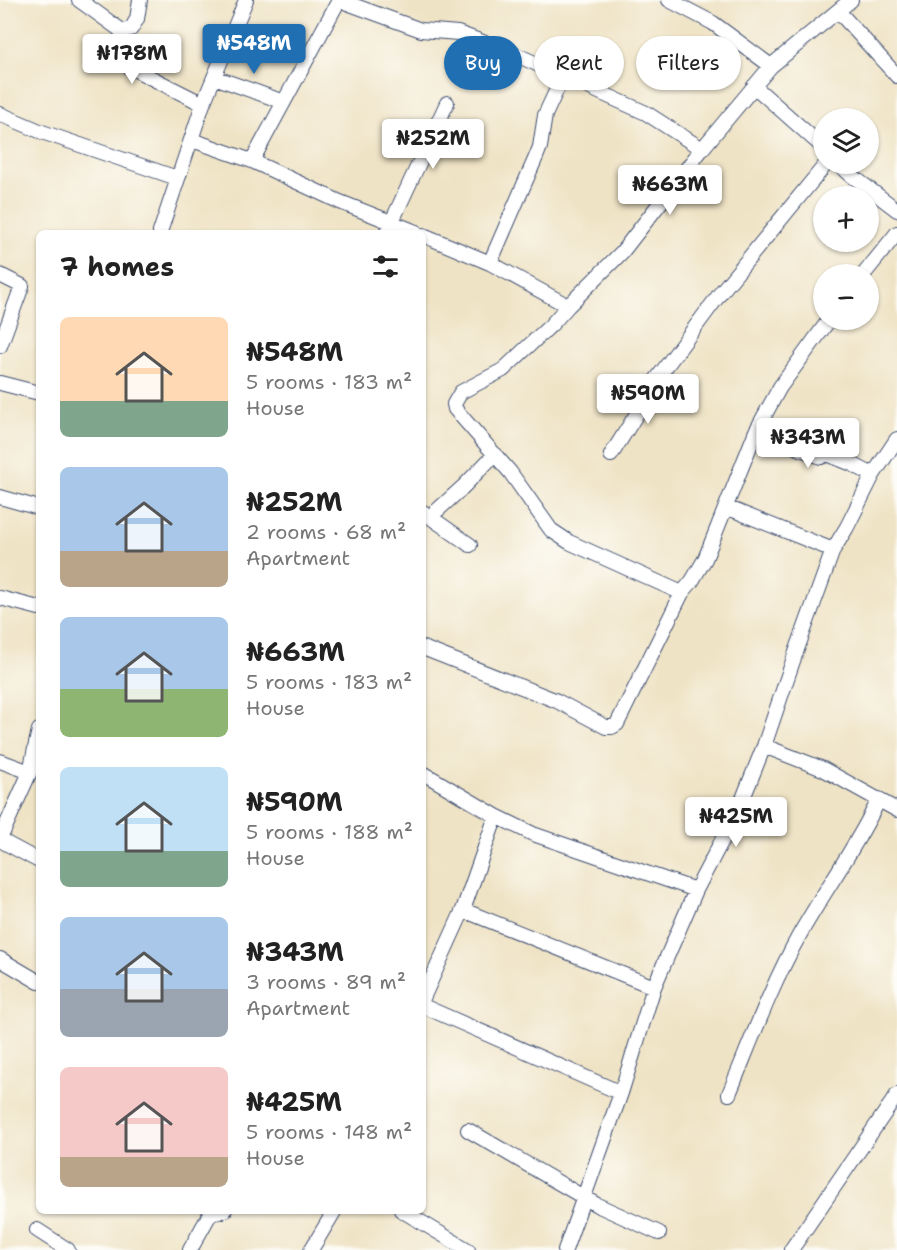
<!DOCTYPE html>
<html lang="en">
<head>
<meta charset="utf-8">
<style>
	:root { --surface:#fff; --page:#f6f6f6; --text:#222; --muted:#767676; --accent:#1f6fb2 }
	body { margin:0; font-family:"Shantell Sans",sans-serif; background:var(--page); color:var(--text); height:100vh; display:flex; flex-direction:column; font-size:22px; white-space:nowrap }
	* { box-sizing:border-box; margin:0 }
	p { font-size:20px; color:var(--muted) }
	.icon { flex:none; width:33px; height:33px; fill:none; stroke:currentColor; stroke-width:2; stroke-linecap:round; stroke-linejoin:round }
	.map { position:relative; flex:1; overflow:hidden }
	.drawer { position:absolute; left:36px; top:230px; width:390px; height:984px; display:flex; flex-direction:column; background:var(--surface); border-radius:9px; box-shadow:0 2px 4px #0004 }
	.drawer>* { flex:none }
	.banner { position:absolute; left:444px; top:36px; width:363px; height:54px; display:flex; gap:12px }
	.tools { position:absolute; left:813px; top:108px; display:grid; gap:12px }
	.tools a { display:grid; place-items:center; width:66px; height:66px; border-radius:50%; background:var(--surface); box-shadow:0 2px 4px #0004; font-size:30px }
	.price { position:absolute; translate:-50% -51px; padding:0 14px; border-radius:6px; background:#fff; color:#222; font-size:20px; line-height:39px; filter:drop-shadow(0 2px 3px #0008) }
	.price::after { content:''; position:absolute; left:50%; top:36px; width:18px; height:14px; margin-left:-9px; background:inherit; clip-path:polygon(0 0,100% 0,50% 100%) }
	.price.on { background:var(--accent); color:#fff }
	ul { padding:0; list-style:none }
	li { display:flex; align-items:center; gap:18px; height:150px; padding:0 24px }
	li span { display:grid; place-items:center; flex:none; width:168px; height:120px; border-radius:9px; color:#555 }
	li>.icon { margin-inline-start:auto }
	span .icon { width:72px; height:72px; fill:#fffc; stroke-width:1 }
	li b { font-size:26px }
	h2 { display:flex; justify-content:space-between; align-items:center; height:72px; padding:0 24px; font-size:26px }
	.tag { padding:0 21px; border-radius:27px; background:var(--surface); box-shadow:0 2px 4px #0004; font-size:21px; line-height:54px }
	.tag.on { background:var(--accent); color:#fff }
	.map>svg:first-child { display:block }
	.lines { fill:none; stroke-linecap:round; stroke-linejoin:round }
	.minor-casing { stroke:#3b4a6d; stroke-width:16 }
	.minor { stroke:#fff; stroke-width:14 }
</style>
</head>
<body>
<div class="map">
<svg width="897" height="1250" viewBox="0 0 897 1250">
	<rect width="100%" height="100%" fill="#fdfcf7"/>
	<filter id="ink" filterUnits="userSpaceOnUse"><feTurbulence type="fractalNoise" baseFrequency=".0167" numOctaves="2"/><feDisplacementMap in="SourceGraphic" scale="12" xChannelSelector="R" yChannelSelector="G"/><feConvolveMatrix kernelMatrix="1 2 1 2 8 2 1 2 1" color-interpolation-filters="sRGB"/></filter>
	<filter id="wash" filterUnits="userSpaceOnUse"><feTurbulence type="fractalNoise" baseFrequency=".008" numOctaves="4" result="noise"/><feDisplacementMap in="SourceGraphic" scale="24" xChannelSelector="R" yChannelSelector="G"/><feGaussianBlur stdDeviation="1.35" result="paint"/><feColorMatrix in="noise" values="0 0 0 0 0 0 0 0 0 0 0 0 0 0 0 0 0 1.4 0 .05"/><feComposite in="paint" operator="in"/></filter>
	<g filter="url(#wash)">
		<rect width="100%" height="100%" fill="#efe3c5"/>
	</g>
	<g filter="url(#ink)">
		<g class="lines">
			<defs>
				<path id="minor" d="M79 0 122 31 131 29 137 19 140 0
					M339 0 421 30 458 33 510 52 646 113 702 149
					M669 0 713 23 771 66
					M838 11 897 76
					M122 31 118 55 124 64 203 104
					M214 77 284 102
					M754 86 824 148
					M0 114 42 132 177 178
					M192 140 252 161 340 202 416 232
					M252 161 339 0
					M839 164 851 175 897 210
					M160 232 203 104 246 0
					M387 232 447 103
					M423 235 490 263 568 306
					M490 263 536 157 540 147 545 115 563 76
					M864 274 897 233
					M0 275 22 286 0 346
					M0 383 39 393
					M756 431 821 457 827 454 852 464 873 475
					M611 455 636 415 650 388 722 291 826 164
					M0 497 39 508
					M726 507 833 550
					M423 512 470 545
					M430 517 463 487 495 454
					M682 593 569 542 551 530 510 472 455 409 454 404 461 392 503 370 551 325 568 306 622 252 702 149 771 66 851 0
					M0 598 39 608
					M423 648 557 701 606 727H612L617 724 682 593 692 581 705 559 756 431 780 387 829 320
					M764 746 823 769 897 810
					M0 761 30 772
					M423 773 496 816 533 834 696 890
					M0 839 30 772 39 730
					M0 840 39 861
					M463 910 654 987
					M0 959 39 982
					M423 998 463 910 496 816
					M423 1006 621 1093
					M729 1094C751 1041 772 984 800 934 826 888 857 846 879 799
					M468 1130 597 1205 659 1233
					M401 1210 468 1250
					M37 1230 68 1250
					M190 1250 210 1214 225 1210
					M311 1250 335 1210
					M565 1250 621 1093 654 987 696 890 740 806 764 746 795 655 833 550 847 527 873 475 897 439
					M791 1250 897 1095"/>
			</defs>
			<!-- minor casing -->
			<use href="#minor" class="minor-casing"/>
			<!-- minor -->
			<use href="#minor" class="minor"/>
		</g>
	</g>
</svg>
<div class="tools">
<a><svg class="icon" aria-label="layers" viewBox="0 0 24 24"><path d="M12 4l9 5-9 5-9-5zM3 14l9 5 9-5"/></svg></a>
<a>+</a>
<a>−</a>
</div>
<b class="price on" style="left:254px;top:75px">₦548M</b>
<b class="price" style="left:132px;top:85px">₦178M</b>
<b class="price" style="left:433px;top:170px">₦252M</b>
<b class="price" style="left:670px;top:216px">₦663M</b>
<b class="price" style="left:648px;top:425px">₦590M</b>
<b class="price" style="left:808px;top:469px">₦343M</b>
<b class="price" style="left:736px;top:848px">₦425M</b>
<div class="banner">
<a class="tag on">Buy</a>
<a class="tag">Rent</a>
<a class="tag">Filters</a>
</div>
<section class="drawer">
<h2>7 homes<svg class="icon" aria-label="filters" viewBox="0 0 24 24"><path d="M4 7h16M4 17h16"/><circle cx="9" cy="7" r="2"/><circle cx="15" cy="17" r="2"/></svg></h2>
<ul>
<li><span style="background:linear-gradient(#ffd9b3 70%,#7fa58c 0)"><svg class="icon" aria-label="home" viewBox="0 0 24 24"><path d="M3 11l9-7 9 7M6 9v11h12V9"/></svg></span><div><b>₦548M</b><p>5 rooms · 183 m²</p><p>House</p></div></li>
<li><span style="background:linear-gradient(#a9c7e8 70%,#b9a48a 0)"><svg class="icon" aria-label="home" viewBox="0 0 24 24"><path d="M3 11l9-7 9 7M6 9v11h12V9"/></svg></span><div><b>₦252M</b><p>2 rooms · 68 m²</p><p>Apartment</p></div></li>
<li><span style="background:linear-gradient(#a9c7e8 60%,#8fb573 0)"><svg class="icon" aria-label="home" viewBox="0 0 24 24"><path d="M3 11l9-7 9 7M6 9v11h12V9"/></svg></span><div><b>₦663M</b><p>5 rooms · 183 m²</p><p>House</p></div></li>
<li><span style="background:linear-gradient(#bfe0f5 70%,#7fa58c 0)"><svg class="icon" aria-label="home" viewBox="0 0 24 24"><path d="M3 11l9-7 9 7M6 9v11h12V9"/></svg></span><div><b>₦590M</b><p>5 rooms · 188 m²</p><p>House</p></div></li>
<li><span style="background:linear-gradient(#a9c7e8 60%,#9aa5b1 0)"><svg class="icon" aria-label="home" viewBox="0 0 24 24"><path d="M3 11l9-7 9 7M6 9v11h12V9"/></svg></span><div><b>₦343M</b><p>3 rooms · 89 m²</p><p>Apartment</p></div></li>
<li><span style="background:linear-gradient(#f6c9c9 75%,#b9a48a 0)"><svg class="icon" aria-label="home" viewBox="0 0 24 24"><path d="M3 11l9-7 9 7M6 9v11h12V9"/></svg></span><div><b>₦425M</b><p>5 rooms · 148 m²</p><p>House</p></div></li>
</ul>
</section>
</div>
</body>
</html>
